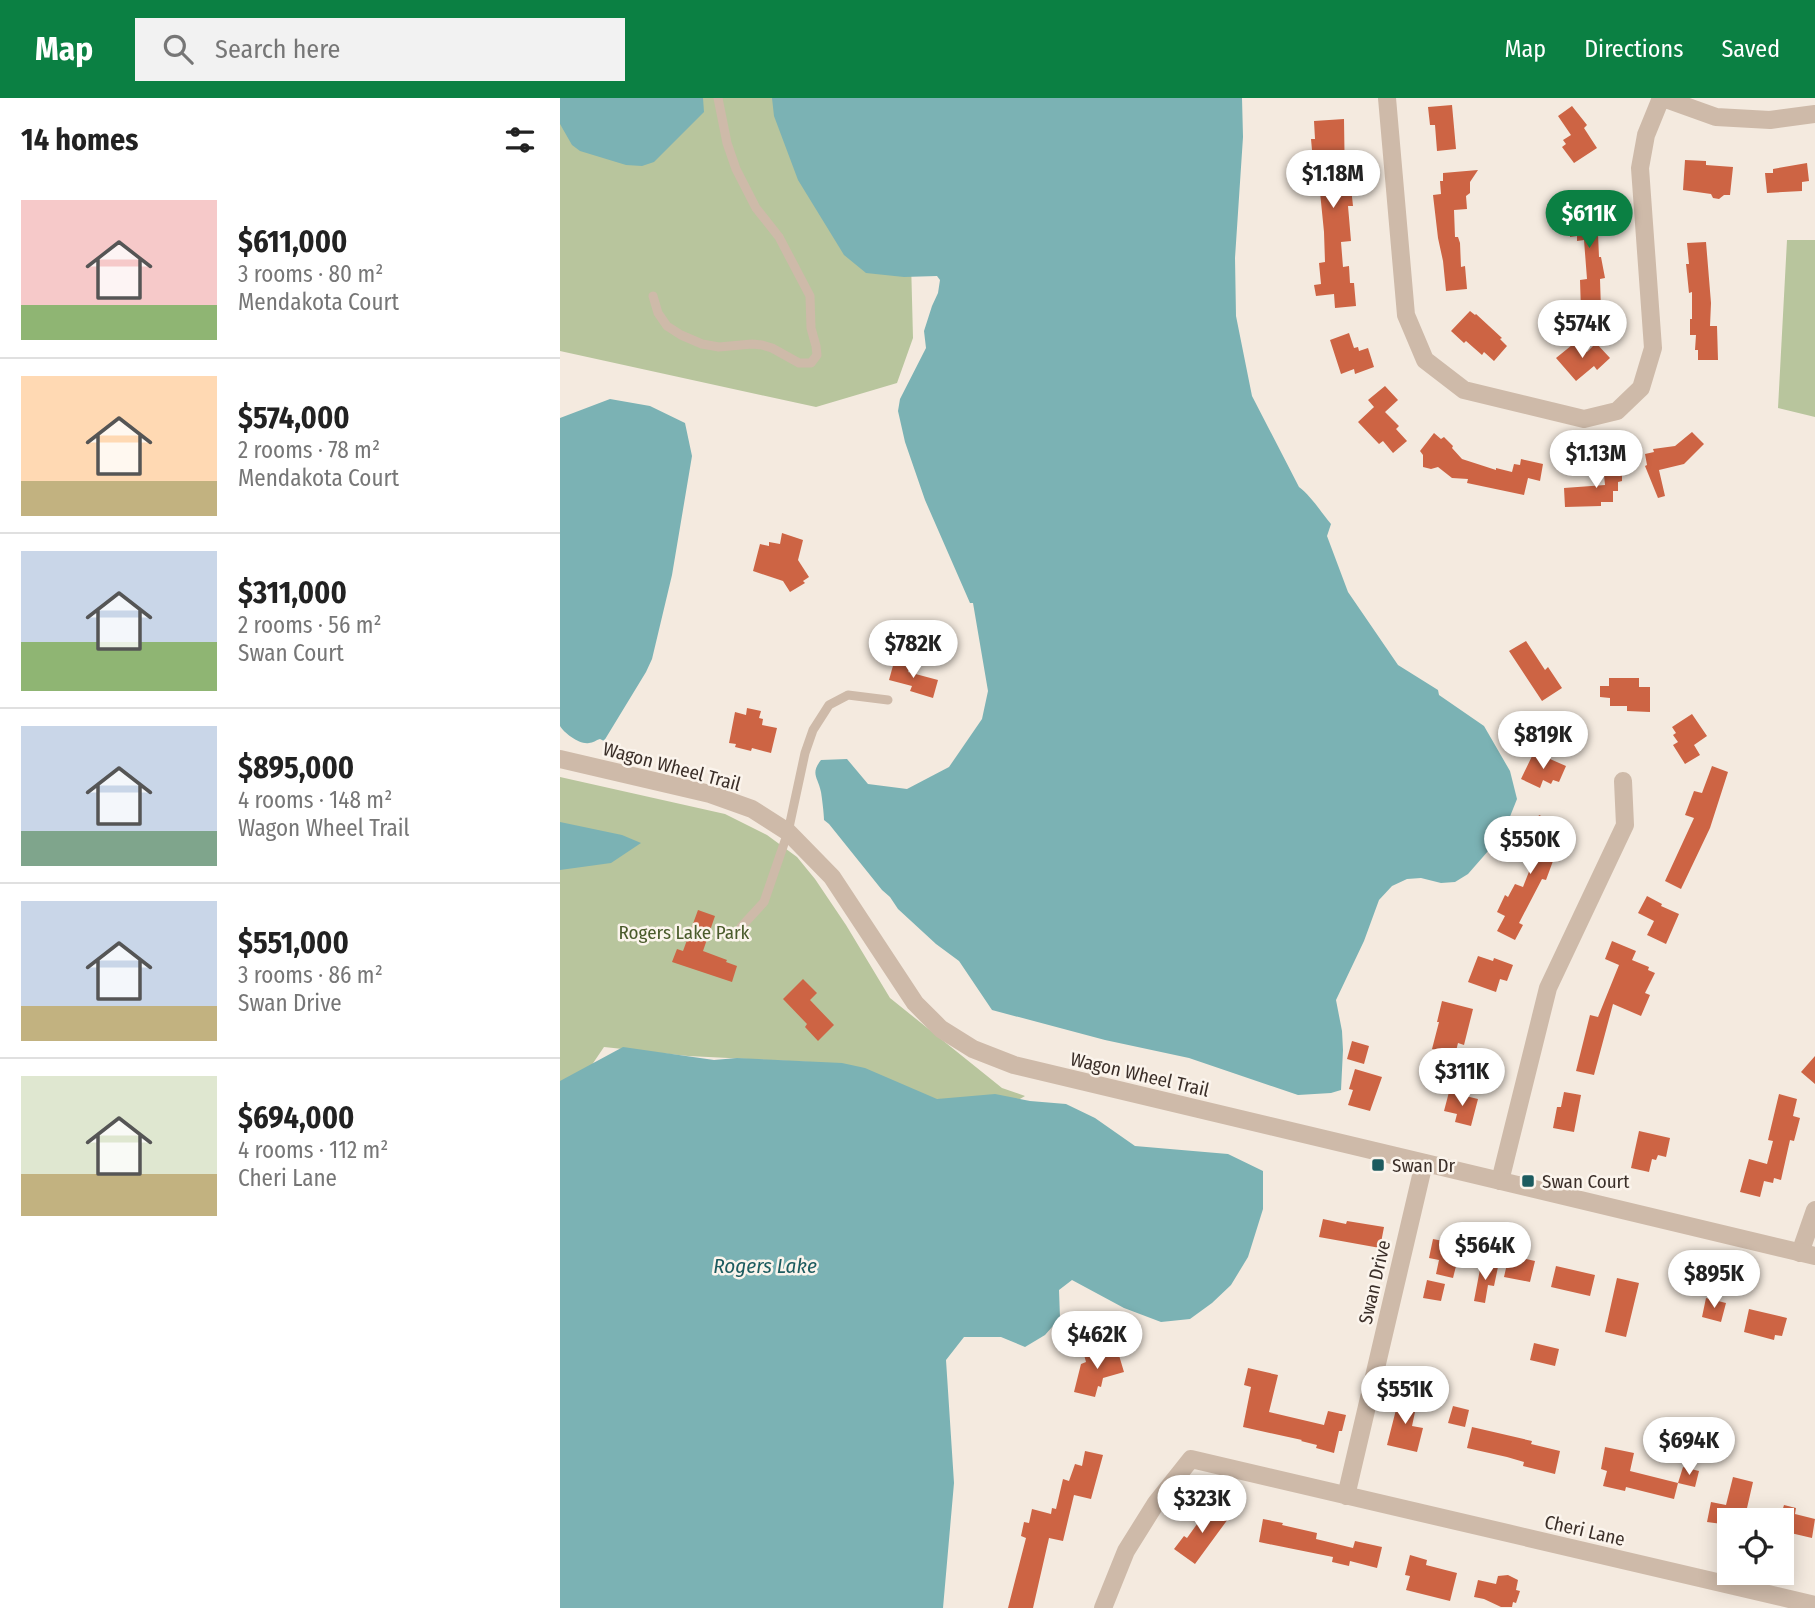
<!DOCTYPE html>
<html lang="en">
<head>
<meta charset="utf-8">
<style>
	:root { --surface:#fff; --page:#f2f2f2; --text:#222; --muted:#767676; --line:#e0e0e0; --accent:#0b8043 }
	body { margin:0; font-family:"Fira Sans Condensed",sans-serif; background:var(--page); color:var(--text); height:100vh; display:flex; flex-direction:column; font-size:26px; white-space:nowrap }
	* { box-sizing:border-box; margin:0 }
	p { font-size:23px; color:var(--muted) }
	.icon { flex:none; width:38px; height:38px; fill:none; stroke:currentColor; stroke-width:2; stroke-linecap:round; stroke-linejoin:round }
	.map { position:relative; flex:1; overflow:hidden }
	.side { display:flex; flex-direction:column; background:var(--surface); width:560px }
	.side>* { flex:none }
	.controls { position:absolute; left:1157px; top:1410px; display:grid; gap:14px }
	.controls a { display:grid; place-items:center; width:77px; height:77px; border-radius:0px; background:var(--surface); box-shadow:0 4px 18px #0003; font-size:35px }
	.price { position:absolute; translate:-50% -60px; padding:0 16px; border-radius:24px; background:#fff; color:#222; font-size:23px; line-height:46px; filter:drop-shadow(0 2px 4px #0008) }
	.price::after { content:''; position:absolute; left:50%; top:42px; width:21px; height:16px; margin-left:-10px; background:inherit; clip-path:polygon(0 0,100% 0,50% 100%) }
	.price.selected { background:var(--accent); color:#fff }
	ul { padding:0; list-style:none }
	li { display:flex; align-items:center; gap:21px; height:175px; padding:0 21px }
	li+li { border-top:2px solid var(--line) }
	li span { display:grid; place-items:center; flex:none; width:196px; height:140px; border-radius:0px; color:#555 }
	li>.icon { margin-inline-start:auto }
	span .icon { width:84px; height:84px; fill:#fffc; stroke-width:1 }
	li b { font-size:30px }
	h2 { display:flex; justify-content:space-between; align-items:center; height:84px; padding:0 21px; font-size:30px }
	header { display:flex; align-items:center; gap:42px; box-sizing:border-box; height:98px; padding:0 35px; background:var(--accent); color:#fff }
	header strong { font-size:33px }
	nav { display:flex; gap:38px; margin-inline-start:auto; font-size:24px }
	.search { width:490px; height:63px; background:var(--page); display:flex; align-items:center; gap:18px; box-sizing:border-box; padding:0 24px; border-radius:0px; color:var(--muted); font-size:26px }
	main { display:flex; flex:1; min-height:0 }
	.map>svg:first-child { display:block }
	.green { fill:#b8c59d }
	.water { fill:#7bb2b4 }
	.building { fill:#cd6444 }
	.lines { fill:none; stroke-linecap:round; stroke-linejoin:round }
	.service { stroke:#cebaa9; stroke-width:9 }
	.minor { stroke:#cebaa9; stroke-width:18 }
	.tertiary { stroke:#cebaa9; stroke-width:18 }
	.poi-dot { fill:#1c5b5f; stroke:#fbf4ec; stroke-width:2.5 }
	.labels { text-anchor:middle; stroke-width:5; stroke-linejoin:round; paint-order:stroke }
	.street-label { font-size:19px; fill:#3b2f29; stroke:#fbf4ec }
	.park-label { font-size:19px; fill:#4a5b2b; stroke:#fbf4ec }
	.poi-label { font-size:19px; fill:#3b2f29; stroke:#fbf4ec; text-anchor:start }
	.water-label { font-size:21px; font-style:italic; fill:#1c5b5f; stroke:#fbf4ec }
</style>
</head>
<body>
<header>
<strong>Map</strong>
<div class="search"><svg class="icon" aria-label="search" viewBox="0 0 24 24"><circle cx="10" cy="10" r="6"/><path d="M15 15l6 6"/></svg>Search here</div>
<nav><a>Map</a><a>Directions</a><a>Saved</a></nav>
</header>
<main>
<section class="side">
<h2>14 homes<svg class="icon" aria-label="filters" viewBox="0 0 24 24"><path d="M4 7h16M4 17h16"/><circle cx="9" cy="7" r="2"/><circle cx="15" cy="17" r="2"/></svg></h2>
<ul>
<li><span style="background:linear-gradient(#f6c9c9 75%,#8fb573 0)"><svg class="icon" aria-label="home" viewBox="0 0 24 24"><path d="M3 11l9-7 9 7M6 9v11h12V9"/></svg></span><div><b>$611,000</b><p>3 rooms · 80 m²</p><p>Mendakota Court</p></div></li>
<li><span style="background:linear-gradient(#ffd9b3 75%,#c2b280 0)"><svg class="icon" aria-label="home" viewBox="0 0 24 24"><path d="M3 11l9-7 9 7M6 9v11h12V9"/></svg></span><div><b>$574,000</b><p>2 rooms · 78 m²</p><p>Mendakota Court</p></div></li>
<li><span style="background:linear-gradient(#c9d6e8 65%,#8fb573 0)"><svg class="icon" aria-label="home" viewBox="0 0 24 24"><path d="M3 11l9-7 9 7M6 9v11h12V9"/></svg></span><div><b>$311,000</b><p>2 rooms · 56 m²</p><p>Swan Court</p></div></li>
<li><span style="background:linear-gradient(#c9d6e8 75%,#7fa58c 0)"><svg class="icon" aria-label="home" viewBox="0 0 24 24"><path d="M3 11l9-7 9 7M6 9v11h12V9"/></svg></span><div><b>$895,000</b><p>4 rooms · 148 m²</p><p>Wagon Wheel Trail</p></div></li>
<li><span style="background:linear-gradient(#c9d6e8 75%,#c2b280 0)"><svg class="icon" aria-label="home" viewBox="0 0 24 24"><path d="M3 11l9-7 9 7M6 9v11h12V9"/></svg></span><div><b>$551,000</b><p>3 rooms · 86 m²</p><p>Swan Drive</p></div></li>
<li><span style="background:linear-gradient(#dfe7d0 70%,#c2b280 0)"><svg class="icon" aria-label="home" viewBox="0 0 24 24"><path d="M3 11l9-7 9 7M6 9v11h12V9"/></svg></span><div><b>$694,000</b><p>4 rooms · 112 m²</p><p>Cheri Lane</p></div></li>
</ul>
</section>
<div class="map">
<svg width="1255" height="1510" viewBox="0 0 1255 1510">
	<rect width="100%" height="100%" fill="#f4eadf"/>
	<!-- green -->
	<path class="green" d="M0 0H268L351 163 353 240 337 285 256 309 0 253Z
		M1227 142H1255V319L1218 310Z
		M0 679 165 716 207 737 237 759 255 781 286 827 330 900 442 990 465 998 402 1034 250 964 128 958 44 949 0 1014Z"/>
	<!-- water -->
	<path class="water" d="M0 0H143L144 14 94 64 82 68 66 67 20 53 12 47 0 26Z
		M212 0H682L683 39 675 160 676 218 692 298 739 389C751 398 761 414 771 426L767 438 788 494 838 567 878 592 879 597 924 628 950 673 957 701 943 736 908 776 895 784 881 785 861 780 847 781 832 788 819 802 804 843 776 902 782 933 783 952 781 992 771 995 738 997 629 960 545 942 432 912 399 863 376 846 338 811 330 799 322 792 269 726 264 722C264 716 262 700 261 694 258 679 250 676 261 662L287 661 308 686 347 691 389 669 422 621 428 593 413 505H410L365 402 345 344 338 313 340 301 366 250 364 233 372 208 378 195 380 182 377 178 344 179 306 175 284 157 238 82 214 18Z
		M50 301 90 308 125 325 132 358 112 477 92 561 86 574 44 643 40 641C36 642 33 645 29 645 20 647 4 635 0 628V320Z
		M0 724 62 737 81 745 51 765 0 772Z
		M63 949 154 962 177 960 282 965 305 970 377 1001 435 996 470 1003 506 1006 535 1020 575 1048 668 1056 703 1073V1111L688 1159 671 1187 652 1205 630 1221 601 1224 564 1210 512 1182 499 1192 500 1220 485 1237 465 1249 441 1239H404L386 1262 394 1385 383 1510H0V983Z"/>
	<!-- building -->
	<path class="building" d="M892 7 896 51 877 53 875 27H870L868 9Z
		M1012 8 1027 27 1024 30 1037 50 1014 65 1002 49 1006 46 1003 42 1011 37 998 18Z
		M784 21 785 90 791 89 793 108H788L791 143 781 144 783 169 789 168 790 185H794L796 208 775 210 774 196 756 198 754 187 761 186 759 165 765 164 764 134 758 74H750V63H753L751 41H755L754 23Z
		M1125 62 1146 63V67L1173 69 1170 97H1164L1159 101 1153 100 1151 96 1123 92Z
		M1247 65 1249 83 1242 84V93L1207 95 1205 75H1213V71Z
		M918 72 910 84V95L906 98 907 111 894 112 895 139H898L900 145 901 169 905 168 907 191 886 193 883 163 878 140 873 97 881 96 880 83H883V75Z
		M1038 97 1040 113H1037L1039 159H1041L1045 180 1040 181 1041 212 1021 213 1020 182 1027 181 1024 142 1017 143V138L1010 139 1009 126 1017 125 1014 99Z
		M1146 144 1151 205 1150 228H1157L1158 262H1138V252H1135L1136 237H1130V221H1132V194L1129 195 1126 166H1129L1127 145Z
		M910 213 915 217 916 216 942 240 940 241 947 248 934 263 924 254 922 257 906 243 904 245 891 233Z
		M789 235 794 250 798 249 799 253 808 250 814 269 795 276 794 271 781 276 770 242Z
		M1017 243 1027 254 1036 245 1050 260 1037 272 1034 268 1016 283 996 260Z
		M825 288 838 302 825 314 839 328 836 331 847 343 833 355 823 343 819 346 798 324 814 309 808 302Z
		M1132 334 1144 346 1124 366 1099 372 1105 398 1098 400 1085 368 1087 367 1085 356 1094 354 1093 351 1115 348Z
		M874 335 881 341 884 339 893 348 892 350 902 361 936 372V370L952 374 954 366 960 367 961 361 983 366 980 383 968 380 964 397 907 385 908 381 892 380 878 369 871 371 863 369V357L860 353Z
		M1062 366V383L1058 384V393H1053V404H1041V408L1005 409 1004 390 1045 387 1043 367Z
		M222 435 243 442 238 462 249 479 243 483 245 485 230 494 223 483 193 473 200 446 209 448V444L220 446Z
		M966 543 985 572 988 569 1002 590 982 603 949 553Z
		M334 564 350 568 348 574 378 582 373 600 350 593 352 588 329 582Z
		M1049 580H1079V589H1090V614L1067 613V608H1050V600L1040 599V588H1049Z
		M187 610 201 613 199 620 203 621 202 627 217 630 211 655 192 650 191 653 175 649 176 646 169 645 175 614 186 617Z
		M1132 616 1147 638 1134 647 1140 657 1125 666 1113 647 1118 644 1113 637 1116 635 1112 629Z
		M974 654 1006 668 999 684 993 682 991 686 983 682 980 690 961 681Z
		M1152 668 1168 674 1150 730 1121 791 1105 783 1134 720 1125 717 1134 693 1142 695Z
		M979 717 1001 727 995 743 998 744 991 762 993 763 986 782 982 781 959 825 963 827 955 842 937 833 945 818 937 814 945 797 948 799 955 786 963 789 975 758 964 754Z
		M1087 798 1102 806 1101 808 1119 816 1106 846 1087 837 1094 823 1078 815Z
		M138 812 155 818 143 853 167 862 166 864 177 868 172 884 112 864 117 851 123 853Z
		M1052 843 1076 853 1072 862 1089 869 1088 872 1095 875 1085 895 1090 897 1081 918 1053 906 1034 977 1016 973 1030 917 1038 919 1059 867 1045 861Z
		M918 858 933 863 934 860 953 867 947 883 940 881 936 894 908 884Z
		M243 881 257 895 250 902 274 927 258 943 245 929 247 926 223 901Z
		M882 903 913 911 904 947 898 945 895 957 872 951 879 924H877Z
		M792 943 809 948 804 966 787 961Z
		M1255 958V986L1241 974Z
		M795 971 822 979 810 1013 788 1007 793 992 789 991Z
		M889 994 918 1001 911 1028 895 1024 897 1016 884 1013Z
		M1004 994 1021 997 1014 1034 993 1030 997 1009H1001Z
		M1219 996 1237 1001 1233 1018 1240 1020 1234 1043 1230 1042 1221 1082 1214 1080 1213 1085 1204 1083 1200 1099 1180 1094 1189 1061 1207 1066 1213 1043 1208 1042Z
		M1079 1033 1110 1040 1106 1059 1098 1057 1096 1062 1092 1061 1089 1074 1071 1070Z
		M763 1121 786 1126 787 1123 824 1129 820 1150 759 1139Z
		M873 1141 898 1146 894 1163 897 1164 893 1180 876 1176 879 1162 869 1160Z
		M949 1157 975 1163 970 1184 944 1179Z
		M921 1166 938 1169 934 1188 928 1187 925 1205 914 1203Z
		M996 1168 1035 1177 1030 1198 991 1189Z
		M1057 1180 1079 1185 1066 1239 1045 1234Z
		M867 1182 885 1186 881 1203 863 1200Z
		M1146 1200 1166 1205 1161 1224 1142 1219Z
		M1189 1211 1227 1220 1222 1238 1215 1237 1214 1242 1184 1234Z
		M974 1245 999 1251 995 1268 970 1262Z
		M538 1248 541 1258 558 1254 564 1274 543 1280 541 1289 538 1288 535 1299 514 1294 521 1266 526 1264 523 1253Z
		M688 1270 718 1277 709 1314 764 1327 768 1313 786 1317 782 1333H779L774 1355 756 1350 757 1347 741 1343 742 1342 683 1329 691 1289 684 1287Z
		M840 1296 858 1300 852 1328 863 1330 857 1354 827 1347Z
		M893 1308 909 1312 905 1329 888 1325Z
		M912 1329 972 1343 971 1346 1000 1353 995 1376 963 1368 964 1364 947 1359 907 1350Z
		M1045 1349 1074 1355 1070 1373 1118 1385 1114 1401 1066 1389 1065 1393 1043 1388 1047 1373 1041 1371Z
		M525 1353 543 1357 531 1401 514 1397 503 1443 489 1440 473 1510H448L466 1440 461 1438 464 1424 469 1425 472 1411 491 1416 492 1410 496 1411 503 1381 509 1383 515 1366 522 1368Z
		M1123 1369 1139 1373 1135 1389 1118 1385Z
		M1173 1379 1193 1384 1184 1423 1163 1422 1162 1426 1147 1424 1151 1404 1166 1407Z
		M1224 1407 1236 1410 1235 1416 1255 1421 1252 1440 1222 1433 1221 1417Z
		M650 1408 668 1421 635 1466 614 1451 624 1438 627 1440Z
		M703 1421 723 1425 722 1427 757 1435 756 1441 793 1450 795 1443 822 1449 817 1470 790 1463 789 1468 772 1464 773 1459 699 1444Z
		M850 1457 867 1462 866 1467 897 1475 890 1503 846 1492 850 1478 845 1477Z
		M948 1477 958 1482 956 1492 960 1493 956 1505 953 1504 952 1509H941L924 1501 914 1499 918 1482 936 1486 938 1478Z"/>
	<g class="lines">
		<!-- service -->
		<path class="service" d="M93 198 98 215 107 228 121 237 142 246 159 249 192 246 202 247 212 250 239 265H251L257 257 256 248 251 230 250 198 219 139 196 110 176 71 167 45 158 0
			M181 829 204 804 228 734 245 655 253 632 269 607 288 597 328 602"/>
		<!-- minor -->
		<path class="minor" d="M827 0 846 217 865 262 904 292 1024 321 1057 313 1081 290 1093 250 1080 70 1086 37 1101 0
			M1103 0 1156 19 1210 22 1255 16
			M940 1083 988 890 1065 727 1063 683
			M1240 1155 1255 1112
			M786 1398 864 1065
			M543 1510 566 1453 596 1405 631 1361 1255 1507"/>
		<!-- tertiary -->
		<path class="tertiary" d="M0 661 150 696 192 711 228 734 272 779 355 905 381 931 413 951 454 967 1255 1158"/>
	</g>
	<!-- markers -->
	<g class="poi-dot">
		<rect x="811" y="1060" width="14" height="14" rx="3.5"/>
		<rect x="961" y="1076" width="14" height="14" rx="3.5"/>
	</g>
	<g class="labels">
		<!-- street labels -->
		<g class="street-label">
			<text transform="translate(112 668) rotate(15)" y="7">Wagon Wheel Trail</text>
			<text transform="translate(580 976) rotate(13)" y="7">Wagon Wheel Trail</text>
			<text transform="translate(814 1184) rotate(-77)" y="7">Swan Drive</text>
			<text transform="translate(1025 1432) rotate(13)" y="7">Cheri Lane</text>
		</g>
		<!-- park labels -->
		<g class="park-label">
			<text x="124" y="841">Rogers Lake Park</text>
		</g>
		<!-- poi labels -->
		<g class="poi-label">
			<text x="832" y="1074">Swan Dr</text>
			<text x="982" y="1090">Swan Court</text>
		</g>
		<!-- water labels -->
		<g class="water-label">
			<text x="205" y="1175">Rogers Lake</text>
		</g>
	</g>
</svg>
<div class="controls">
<a><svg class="icon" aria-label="locate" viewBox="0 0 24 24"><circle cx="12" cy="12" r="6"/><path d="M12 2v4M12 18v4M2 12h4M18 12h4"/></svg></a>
</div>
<b class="price" style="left:773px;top:112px">$1.18M</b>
<b class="price selected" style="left:1029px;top:152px">$611K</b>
<b class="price" style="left:1022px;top:262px">$574K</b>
<b class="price" style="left:1036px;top:392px">$1.13M</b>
<b class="price" style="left:353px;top:582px">$782K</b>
<b class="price" style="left:983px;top:673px">$819K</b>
<b class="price" style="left:970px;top:778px">$550K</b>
<b class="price" style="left:902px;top:1010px">$311K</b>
<b class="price" style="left:925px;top:1184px">$564K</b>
<b class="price" style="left:1154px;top:1212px">$895K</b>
<b class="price" style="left:537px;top:1273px">$462K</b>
<b class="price" style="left:845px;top:1328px">$551K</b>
<b class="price" style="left:1129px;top:1379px">$694K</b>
<b class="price" style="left:642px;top:1437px">$323K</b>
</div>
</main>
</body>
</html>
